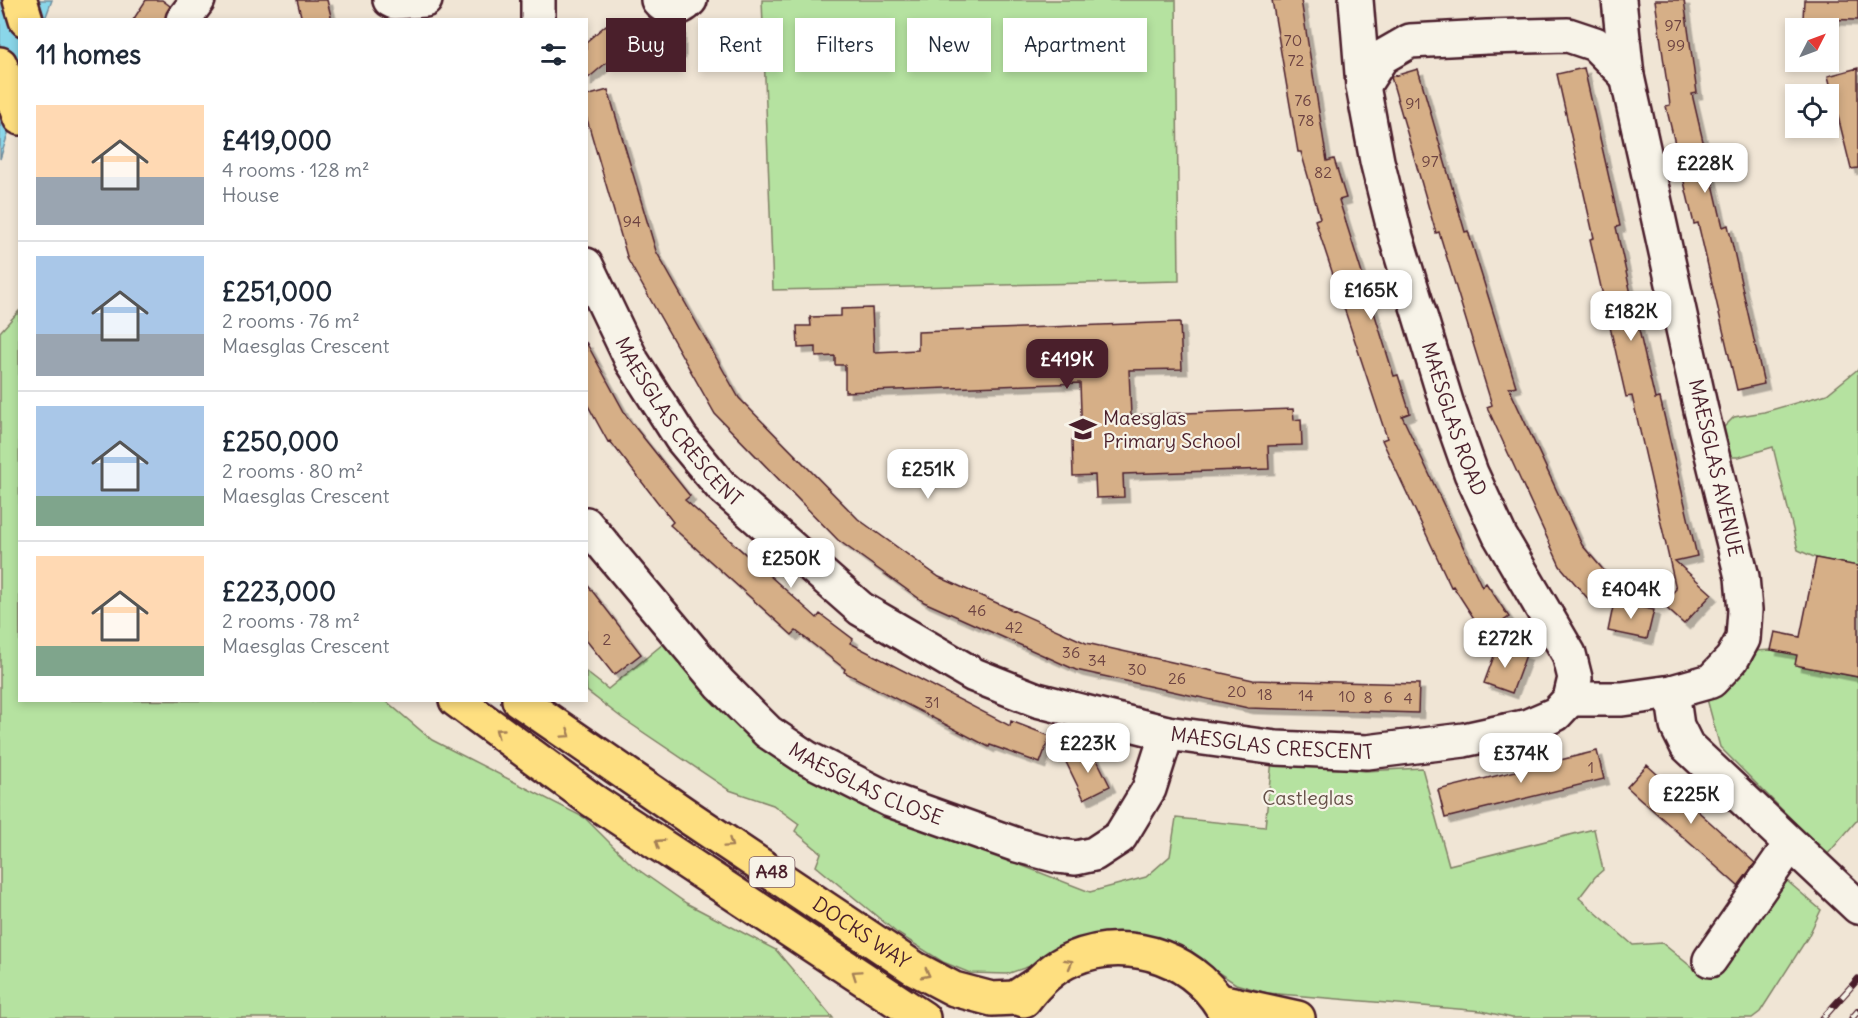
<!DOCTYPE html>
<html lang="en">
<head>
<meta charset="utf-8">
<style>
	:root { --surface:#fff; --page:#f2f2f3; --text:#1f2937; --muted:#747a83; --line:#e0e1e3; --accent:#4a1f2b }
	body { margin:0; font-family:Delius,sans-serif; background:var(--page); color:var(--text); height:100vh; display:flex; flex-direction:column; font-size:22px; white-space:nowrap }
	* { box-sizing:border-box; margin:0 }
	p { font-size:20px; color:var(--muted) }
	.icon { flex:none; width:33px; height:33px; fill:none; stroke:currentColor; stroke-width:2; stroke-linecap:round; stroke-linejoin:round }
	.map { position:relative; flex:1; overflow:hidden }
	.side { position:absolute; left:18px; top:18px; width:570px; height:684px; display:flex; flex-direction:column; background:var(--surface); border-radius:0px; box-shadow:0 3px 9px #0003 }
	.side>* { flex:none }
	.hud { position:absolute; left:606px; top:18px; width:570px; height:54px; display:flex; gap:12px }
	.needle { width:39px; rotate:48deg }
	.controls { position:absolute; left:1785px; top:18px; display:grid; gap:12px }
	.controls a { display:grid; place-items:center; width:54px; height:54px; border-radius:0px; background:var(--surface); box-shadow:0 3px 9px #0003; font-size:30px }
	.price { position:absolute; translate:-50% -51px; padding:0 14px; border-radius:12px; background:#fff; color:#222; font-size:20px; line-height:39px; filter:drop-shadow(0 2px 3px #0008) }
	.price::after { content:''; position:absolute; left:50%; top:36px; width:18px; height:14px; margin-left:-9px; background:inherit; clip-path:polygon(0 0,100% 0,50% 100%) }
	.price.selected { background:var(--accent); color:#fff }
	ul { padding:0; list-style:none }
	li { display:flex; align-items:center; gap:18px; height:150px; padding:0 18px }
	li+li { border-top:2px solid var(--line) }
	li span { display:grid; place-items:center; flex:none; width:168px; height:120px; border-radius:0px; color:#555 }
	li>.icon { margin-inline-start:auto }
	span .icon { width:72px; height:72px; fill:#fffc; stroke-width:1 }
	li b { font-size:26px }
	h2 { display:flex; justify-content:space-between; align-items:center; height:72px; padding:0 18px; font-size:26px }
	.chip { padding:0 21px; border-radius:0px; background:var(--surface); box-shadow:0 3px 9px #0003; font-size:21px; line-height:54px }
	.chip.selected { background:var(--accent); color:#fff }
	.map>svg:first-child { display:block }
	.green { fill:#b5e2a0; stroke:#808066; stroke-width:1.5 }
	.water { fill:#8ad6e9; stroke:#708d9d; stroke-width:1.5 }
	.building { fill:#d6af87; stroke:#4a1f2b; stroke-width:1.5; filter:url(#shadow) }
	.lines { fill:none; stroke-linecap:round; stroke-linejoin:round }
	.minor-casing { stroke:#4a1f2b; stroke-width:38 }
	.major-casing { stroke:#4a1f2b; stroke-width:38 }
	.minor { stroke:#f7f3e8; stroke-width:33 }
	.major { stroke:#fedf80; stroke-width:33 }
	.rail-casing { stroke:#4a1f2b; stroke-width:7 }
	.rail { stroke:#f7f3e8; stroke-width:4.5; stroke-dasharray:14; stroke-linecap:butt }
	.oneway { stroke:#a47f56 }
	.labels { text-anchor:middle; stroke-width:4.5; stroke-linejoin:round; paint-order:stroke }
	.number-label { font-size:16px; fill:#6d4342 }
	.shield { fill:#f7f3e8; stroke:#7e5f64; stroke-width:1.5 }
	.shield-label { font-size:18px; font-weight:bold; fill:#4a1f2b }
	.poi-label { font-size:20px; fill:#4a1f2b; stroke:#f7f3e8; text-anchor:start }
	.street-label { font-size:20px; fill:#4a1f2b; stroke:#f7f3e8 }
	.park-label { font-size:20px; fill:#655048; stroke:#f7f3e8 }
</style>
</head>
<body>
<div class="map">
<svg width="1858" height="1018" viewBox="0 0 1858 1018">
	<defs>
		<filter id="shadow"><feDropShadow dx="5.5" dy="5.5" stdDeviation="0" flood-color="#0004"/></filter>
	</defs>
	<rect width="100%" height="100%" fill="#f0e5d5"/>
	<filter id="ink" filterUnits="userSpaceOnUse"><feTurbulence type="fractalNoise" baseFrequency=".0167" numOctaves="2"/><feDisplacementMap in="SourceGraphic" scale="12" xChannelSelector="R" yChannelSelector="G"/><feConvolveMatrix kernelMatrix="1 2 1 2 8 2 1 2 1" color-interpolation-filters="sRGB"/></filter>
	<g filter="url(#ink)">
		<!-- green -->
		<path class="green" d="M762 0H1176L1179 281 773 290Z
			M19 311 20 700 386 701 432 740 585 818 633 866 686 903 776 950 833 1018H0V332Z
			M1858 369V566L1816 558 1798 550 1773 447 1739 457H1727L1724 427 1734 417 1764 412 1827 394Z
			M663 644 750 736 863 804 1090 892 1146 877 1170 856 1176 818 1265 827 1272 760 1365 771 1422 768 1449 865 1594 829 1603 870 1595 877 1579 898 1633 945 1662 943 1704 977 1716 967 1779 874 1821 910 1808 937 1760 1012 1752 1018H1512L1482 1011 1267 993 1236 984 1171 942 1135 935 1042 962 1007 974 970 973 943 962 897 933 816 866 821 853 795 831 799 824 773 805 729 790 622 718 587 691 586 672 608 689Z
			M1771 650 1797 655 1796 665 1858 677V819L1827 855 1720 747 1707 699 1756 651Z"/>
		<!-- water -->
		<path class="water" d="M0 0H52L45 19 20 20 19 99 0 159Z"/>
		<!-- building -->
		<path class="building" d="M146 0H162L170 6 165 20H133Z
			M297 0H327L332 20H302Z
			M1272 0H1301L1327 161 1334 159 1346 198 1339 200 1394 376 1398 375 1410 413 1402 416 1482 587 1486 583 1509 617 1484 634 1453 586 1451 587 1382 440 1387 438 1315 220 1320 218 1301 152H1298Z
			M1655 0H1684L1697 93 1692 94 1723 227 1728 225 1764 384 1737 390 1698 223 1694 224 1666 106 1670 105Z
			M1804 0H1858V20L1803 19Z
			M639 24 680 26V53L639 52Z
			M606 25 625 47 586 80V42Z
			M1584 68 1620 226 1616 227 1644 352 1655 399 1660 398 1697 556 1675 561 1712 594 1684 624 1662 604 1676 589 1632 396 1626 397 1590 239 1594 238 1557 74Z
			M1858 68V168L1851 169 1828 76Z
			M1418 69 1465 232 1468 231 1516 386 1509 388 1582 545 1612 580 1589 600 1560 566 1487 407 1492 405 1439 232 1436 233 1391 77Z
			M608 90 656 251 727 377 739 398 858 519 939 577 1086 643 1253 680 1419 684 1418 713 1248 708 1076 670 924 602 838 540 715 414 628 260 586 116V96Z
			M872 308 874 352 918 350V332L1180 322 1182 369 1129 370 1131 415 1293 409 1294 420 1301 419 1302 445 1268 446 1269 469 1123 474 1124 497 1096 498 1095 475 1073 476 1072 441H1082L1080 383 845 392V365H835V356L816 357V347L798 348 797 326H811L810 317 841 316V309Z
			M586 342 627 417 690 496 685 500 817 618 820 614 853 639 850 643 1010 726 1011 721 1050 736 1040 763 990 745 989 747 844 672 845 669 796 631 792 635 670 525 673 522 610 441 608 442 586 402Z
			M1816 558 1858 566V677L1795 665 1797 655 1771 650 1775 632 1800 637Z
			M586 583 641 654 614 675 586 640Z
			M1614 602 1654 610 1647 639 1608 631Z
			M1498 645 1526 655 1512 693 1484 683Z
			M1092 750 1110 786 1084 799 1066 762Z
			M1597 751 1604 779 1445 818 1438 790Z
			M1647 765 1755 863 1738 886 1627 787Z"/>
		<g class="lines">
			<defs>
				<g id="minor">
					<path d="M390 0 394 2 425 0"/>
					<path d="M538 0V20"/>
					<path d="M658 0C667 11 680 11 690 0"/>
					<path id="s1" d="M1356 0 1363 86 1377 161 1396 237 1447 405 1471 473 1500 536 1569 654 1575 678 1570 699"/>
					<path d="M183 20 198 0"/>
					<path d="M1363 86 1382 57 1410 41 1487 37 1568 35 1595 44 1627 76"/>
					<path id="s2" d="M586 265 632 361 681 438 721 486 861 609 974 675 1037 700 1167 733 1276 748 1367 752 1464 740 1528 726 1556 714 1570 699"/>
					<path id="s3" d="M586 524 720 684 768 732 807 758 890 800 1017 845 1058 856 1076 858 1094 854 1120 837 1149 789 1167 733"/>
					<path d="M1672 692 1677 726 1687 746 1858 907"/>
					<path d="M1570 699H1622L1672 692 1711 681 1732 659 1743 639 1745 610 1742 577 1701 410 1627 76 1619 0"/>
					<path d="M1710 960 1790 845"/>
				</g>
				<g id="major">
					<path d="M20 0 26 20"/>
					<path d="M0 64 20 118"/>
					<path d="M456 700 592 800 923 1018"/>
					<path id="s4" d="M519 700 690 818 914 968 954 989 992 999 1015 998 1038 983"/>
					<path d="M1024 1000C1036 984 1053 967 1072 959 1131 934 1201 960 1228 1018"/>
					<path d="M1220 1001 1298 1018"/>
				</g>
			</defs>
			<!-- minor casing -->
			<use href="#minor" class="minor-casing"/>
			<!-- major casing -->
			<use href="#major" class="major-casing"/>
			<!-- minor -->
			<use href="#minor" class="minor"/>
			<!-- major -->
			<use href="#major" class="major"/>
			<defs>
				<path id="rail" d="M1823 1018 1858 979
					M1852 1018 1858 1011"/>
			</defs>
			<!-- rail casing -->
			<use href="#rail" class="rail-casing"/>
			<!-- rail -->
			<use href="#rail" class="rail"/>
		</g>
		<!-- one-way arrows -->
		<defs><path id="oneway-chevron" d="M-2-3.5L2.5 0L-2 3.5" fill="none" stroke-width="1.6" stroke-linecap="round" stroke-linejoin="round" transform="scale(1.5)"/></defs>
		<g class="oneway">
			<use href="#oneway-chevron" transform="translate(499 732) rotate(-144)"/>
			<use href="#oneway-chevron" transform="translate(567 734) rotate(34)"/>
			<use href="#oneway-chevron" transform="translate(659 843) rotate(-147)"/>
			<use href="#oneway-chevron" transform="translate(729 844) rotate(34)"/>
			<use href="#oneway-chevron" transform="translate(1069 963) rotate(-29)"/>
			<use href="#oneway-chevron" transform="translate(856 974) rotate(-146)"/>
			<use href="#oneway-chevron" transform="translate(926 974) rotate(27)"/>
		</g>
	</g>
	<!-- icons -->
	<defs>
		<symbol id="school-bare" viewBox="-9 -9 18 18"><path d="M0-5L7-2L0 1L-7-2ZM-4 1L0 2.5L4 1V4Q0 6-4 4Z" fill="#4a1f2b" stroke="#f7f3e8" stroke-width="2.5" paint-order="stroke"/></symbol>
	</defs>
	<g fill-rule="evenodd">
		<use href="#school-bare" x="1064" y="410" width="38" height="38"/>
	</g>
	<g class="labels">
		<!-- number labels -->
		<g class="number-label">
			<text x="1673" y="31">97</text>
			<text x="1293" y="46">70</text>
			<text x="1676" y="51">99</text>
			<text x="1296" y="66">72</text>
			<text x="1303" y="106">76</text>
			<text x="1413" y="109">91</text>
			<text x="1306" y="126">78</text>
			<text x="1430" y="167">97</text>
			<text x="1323" y="178">82</text>
			<text x="632" y="227">94</text>
			<text x="977" y="616">46</text>
			<text x="1014" y="633">42</text>
			<text x="607" y="645">2</text>
			<text x="1071" y="658">36</text>
			<text x="1097" y="666">34</text>
			<text x="1137" y="675">30</text>
			<text x="1177" y="684">26</text>
			<text x="1237" y="697">20</text>
			<text x="1265" y="700">18</text>
			<text x="1306" y="701">14</text>
			<text x="1347" y="702">10</text>
			<text x="1368" y="703">8</text>
			<text x="1388" y="703">6</text>
			<text x="1408" y="704">4</text>
			<text x="932" y="708">31</text>
			<text x="1591" y="773">1</text>
		</g>
		<!-- shield labels -->
		<rect class="shield" x="749.5" y="857" width="45" height="30" rx="4.5"/>
		<g class="shield-label">
			<text x="772" y="878">A48</text>
		</g>
		<!-- poi labels -->
		<g class="poi-label">
			<text x="1103" y="425">Maesglas<tspan x="1103" dy="23">Primary School</tspan></text>
		</g>
		<!-- street labels -->
		<g class="street-label">
			<text dy="7" stroke="none"><textPath href="#s1" startOffset="432">MAESGLAS ROAD</textPath></text>
			<text dy="7" stroke="none"><textPath href="#s2" startOffset="183">MAESGLAS CRESCENT</textPath></text>
			<text transform="translate(1716 468) rotate(77)" y="7">MAESGLAS AVENUE</text>
			<text dy="7" stroke="none"><textPath href="#s2" startOffset="885">MAESGLAS CRESCENT</textPath></text>
			<text dy="7" stroke="none"><textPath href="#s3" startOffset="388">MAESGLAS CLOSE</textPath></text>
			<text dy="7" stroke="none"><textPath href="#s4" startOffset="414">DOCKS WAY</textPath></text>
		</g>
		<!-- park labels -->
		<g class="park-label">
			<text x="1308" y="805">Castleglas</text>
		</g>
	</g>
</svg>
<div class="controls">
<a><svg class="needle" viewBox="-14 -14 28 28"><path d="M0-13l5 13h-10z" fill="#e53935"/><path d="M0 13l5-13h-10z" fill="#747a83"/></svg></a>
<a><svg class="icon" aria-label="locate" viewBox="0 0 24 24"><circle cx="12" cy="12" r="6"/><path d="M12 2v4M12 18v4M2 12h4M18 12h4"/></svg></a>
</div>
<b class="price" style="left:1705px;top:194px">£228K</b>
<b class="price" style="left:1371px;top:321px">£165K</b>
<b class="price" style="left:1631px;top:342px">£182K</b>
<b class="price selected" style="left:1067px;top:390px">£419K</b>
<b class="price" style="left:928px;top:500px">£251K</b>
<b class="price" style="left:791px;top:589px">£250K</b>
<b class="price" style="left:1631px;top:620px">£404K</b>
<b class="price" style="left:1505px;top:669px">£272K</b>
<b class="price" style="left:1088px;top:774px">£223K</b>
<b class="price" style="left:1521px;top:784px">£374K</b>
<b class="price" style="left:1691px;top:825px">£225K</b>
<div class="hud">
<a class="chip selected">Buy</a>
<a class="chip">Rent</a>
<a class="chip">Filters</a>
<a class="chip">New</a>
<a class="chip">Apartment</a>
</div>
<section class="side">
<h2>11 homes<svg class="icon" aria-label="filters" viewBox="0 0 24 24"><path d="M4 7h16M4 17h16"/><circle cx="9" cy="7" r="2"/><circle cx="15" cy="17" r="2"/></svg></h2>
<ul>
<li><span style="background:linear-gradient(#ffd9b3 60%,#9aa5b1 0)"><svg class="icon" aria-label="home" viewBox="0 0 24 24"><path d="M3 11l9-7 9 7M6 9v11h12V9"/></svg></span><div><b>£419,000</b><p>4 rooms · 128 m²</p><p>House</p></div></li>
<li><span style="background:linear-gradient(#a9c7e8 65%,#9aa5b1 0)"><svg class="icon" aria-label="home" viewBox="0 0 24 24"><path d="M3 11l9-7 9 7M6 9v11h12V9"/></svg></span><div><b>£251,000</b><p>2 rooms · 76 m²</p><p>Maesglas Crescent</p></div></li>
<li><span style="background:linear-gradient(#a9c7e8 75%,#7fa58c 0)"><svg class="icon" aria-label="home" viewBox="0 0 24 24"><path d="M3 11l9-7 9 7M6 9v11h12V9"/></svg></span><div><b>£250,000</b><p>2 rooms · 80 m²</p><p>Maesglas Crescent</p></div></li>
<li><span style="background:linear-gradient(#ffd9b3 75%,#7fa58c 0)"><svg class="icon" aria-label="home" viewBox="0 0 24 24"><path d="M3 11l9-7 9 7M6 9v11h12V9"/></svg></span><div><b>£223,000</b><p>2 rooms · 78 m²</p><p>Maesglas Crescent</p></div></li>
</ul>
</section>
</div>
</body>
</html>
